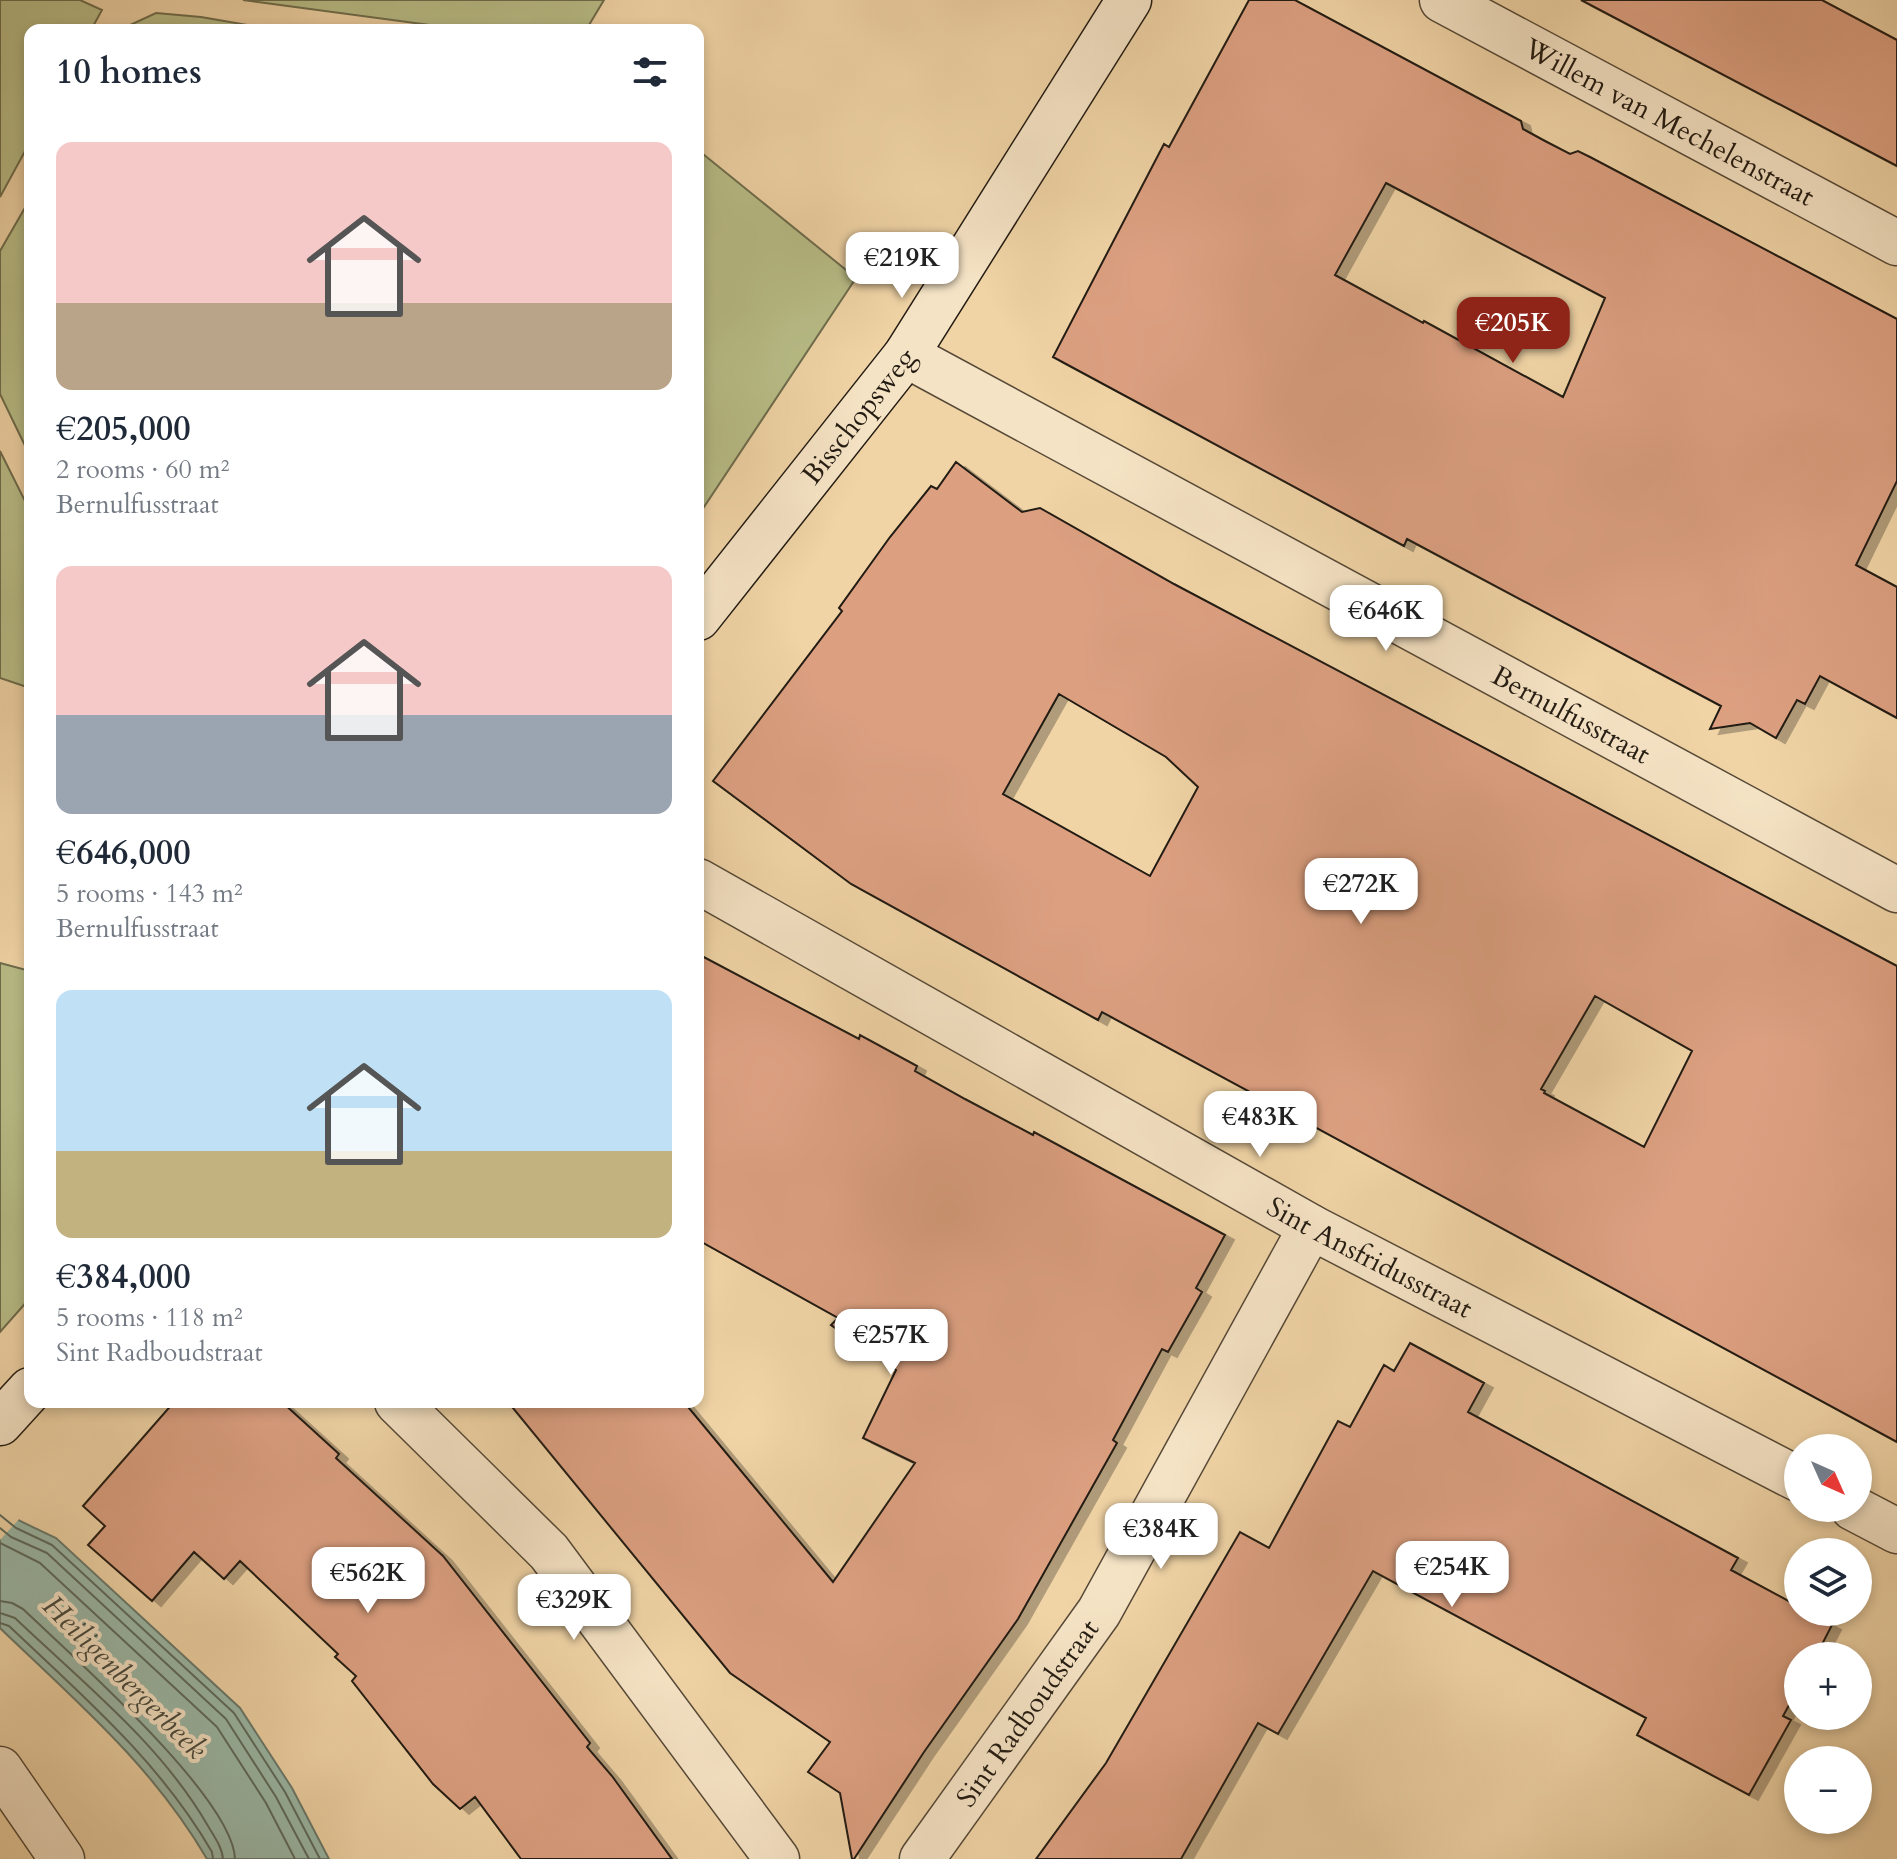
<!DOCTYPE html>
<html lang="en">
<head>
<meta charset="utf-8">
<style>
	:root { --surface:#fff; --page:#f2f2f3; --text:#1f2937; --muted:#747a83; --accent:#8f2418 }
	body { margin:0; font-family:Cardo,serif; background:var(--page); color:var(--text); height:100vh; display:flex; flex-direction:column; font-size:30px; white-space:nowrap }
	* { box-sizing:border-box; margin:0 }
	p { font-size:26px; color:var(--muted) }
	.icon { flex:none; width:44px; height:44px; fill:none; stroke:currentColor; stroke-width:2; stroke-linecap:round; stroke-linejoin:round }
	.map { position:relative; flex:1; overflow:hidden }
	.drawer { position:absolute; left:24px; top:24px; width:680px; height:1384px; display:flex; flex-direction:column; background:var(--surface); border-radius:16px; box-shadow:0 4px 12px #0003 }
	.drawer>* { flex:none }
	.needle { width:52px; rotate:135deg }
	.buttons { position:absolute; left:1784px; top:1434px; display:grid; gap:16px }
	.buttons a { display:grid; place-items:center; width:88px; height:88px; border-radius:50%; background:var(--surface); box-shadow:0 4px 12px #0003; font-size:40px }
	.price { position:absolute; translate:-50% -68px; padding:0 18px; border-radius:16px; background:#fff; color:#222; font-size:26px; line-height:52px; filter:drop-shadow(0 2px 4px #0008) }
	.price::after { content:''; position:absolute; left:50%; top:48px; width:24px; height:18px; margin-left:-12px; background:inherit; clip-path:polygon(0 0,100% 0,50% 100%) }
	.price.active { background:var(--accent); color:#fff }
	ul { padding:0; list-style:none }
	li { display:grid; align-content:center; gap:16px; height:424px; padding:0 32px }
	li span { display:grid; place-items:center; height:248px; border-radius:16px; color:#555 }
	li>.icon { margin-inline-start:auto }
	span .icon { width:144px; height:144px; fill:#fffc; stroke-width:1 }
	li b { font-size:34px }
	h2 { display:flex; justify-content:space-between; align-items:center; height:96px; padding:0 32px; font-size:34px }
	.map>svg:first-child { display:block }
	.green { fill:#b8bd87; stroke:#6e6c4c; stroke-width:2 }
	.water { fill:#9ab8a7; stroke:#6a796b; stroke-width:2 }
	.pier { fill:#f0d4a6 }
	.lines { fill:none; stroke-linecap:round; stroke-linejoin:round }
	.shore { stroke:#5e6a5c; stroke-width:2 }
	.building { fill:#dca081; stroke:#231b12; stroke-width:2; fill-rule:evenodd; filter:url(#shadow) }
	.street-casing { stroke:#564937; stroke-width:47 }
	.secondary-casing { stroke:#231b12; stroke-width:47 }
	.street { stroke:#f5e3c5; stroke-width:44 }
	.secondary { stroke:#f5e3c5; stroke-width:44 }
	.labels { text-anchor:middle; stroke-width:8; stroke-linejoin:round; paint-order:stroke }
	.street-label { font-size:28px; fill:#231b12; stroke:#f5e3c5 }
	.water-label { font-size:30px; font-style:italic; fill:#474a3f; stroke:#f5e3c5 }
</style>
</head>
<body>
<div class="map">
<svg width="1897" height="1859" viewBox="0 0 1897 1859">
	<defs>
		<filter id="shadow"><feDropShadow dx="9" dy="5" stdDeviation="0" flood-color="#0004"/></filter>
	</defs>
	<rect width="100%" height="100%" fill="#f0d4a6"/>
	<filter id="stains"><feTurbulence type="fractalNoise" baseFrequency=".0025" numOctaves="4"/><feColorMatrix values="0 0 0 0 .2 0 0 0 0 .09 0 0 0 0 .02 0 0 0 .5 -.17"/></filter>
	<radialGradient id="worn" r=".72"><stop offset=".6" stop-color="#630" stop-opacity="0"/><stop offset="1" stop-color="#630" stop-opacity=".3"/></radialGradient>
	<!-- green -->
	<path class="green" d="M0 0H80L102 10 91 30H30V142L0 197Z
		M243 0H604L586 30H467Z
		M156 13 201 17 276 30H127L130 25Z
		M698 150 856 278 698 516Z
		M30 199V456L0 394V251Z
		M0 451 30 511V688L0 678Z
		M0 963 30 971V1298L0 1332Z"/>
	<!-- water -->
	<path class="water" d="M0 1505 20 1521 56 1538 240 1708 292 1788 329 1859H207C152 1765 77 1702 0 1628Z"/>
	<!-- pier -->
	<path class="pier" d="M0 1501 21 1517 0 1540Z"/>
	<g class="lines">
		<!-- shore -->
		<path class="shore" d="M0 1515 16 1528 52 1545 234 1713 285 1792 320 1859
			M0 1528 11 1537 47 1553 226 1719 276 1797 309 1859
			M0 1543 40 1563 217 1727 266 1803 295 1859
			M0 1601 12 1603 23 1609C70 1654 233 1797 235 1859
			M0 1613 15 1618C82 1682 161 1744 208 1826 214 1836 222 1847 223 1859
			M0 1623 9 1626C84 1697 160 1762 212 1852L213 1859"/>
	</g>
	<!-- building -->
	<path class="building" d="M1249 0H1295L1521 121 1523 129 1545 141 1570 154 1578 151 1590 157 1897 319V481L1856 565 1897 587V718L1820 676 1805 704 1797 700 1776 738 1750 723 1710 729 1721 706 1407 539 1404 546 1053 357 1164 144 1169 147ZM1386 183 1605 298 1563 397 1424 321 1423 323 1335 275Z
		M1581 0H1822L1897 40V166Z
		M956 462 1022 512 1040 508 1174 584 1897 966V1442L1102 1012 1098 1020 851 884 713 781 842 611 839 608 890 537 931 486 937 489ZM1059 694 1166 757 1198 787 1150 876 1003 794ZM1595 996 1692 1051 1644 1147 1544 1093 1545 1091 1541 1089Z
		M698 954 859 1039 860 1035 917 1066 915 1071 965 1099 1033 1135 1034 1132 1225 1235 1196 1288 1202 1292 1168 1352 1162 1349 1113 1440 1117 1443 1018 1619 924 1752 854 1859H852L840 1793 808 1772 830 1742 730 1673 508 1402H684L833 1582 915 1463 863 1438 896 1370 831 1325 838 1318 698 1240Z
		M1410 1343 1484 1383 1468 1412 1738 1558 1731 1570 1798 1606V1612H1808L1832 1625 1816 1656H1798V1689L1783 1716 1791 1720 1749 1795 1637 1735 1646 1718 1373 1571 1278 1734 1258 1723 1181 1859H1036L1106 1763 1240 1532 1269 1548 1338 1421 1350 1427 1384 1365 1394 1371Z
		M174 1402H282L339 1454 336 1458 443 1556 590 1743 587 1747 612 1776 672 1859H521L475 1797 460 1809 433 1784 352 1681 356 1676 335 1657 338 1654 240 1561 224 1579 194 1552 152 1601 88 1545 105 1526 83 1506Z"/>
	<g class="lines">
		<defs>
			<g id="street">
				<path id="s1" d="M1442 0 1897 243"/>
				<path id="s2" d="M906 355 1897 890"/>
				<path id="s3" d="M698 881 1311 1227 1798 1479"/>
				<path d="M397 1402 549 1552 777 1859"/>
				<path d="M1853 1508 1897 1531"/>
				<path d="M0 1769 62 1859"/>
				<path id="s4" d="M922 1859 1099 1612 1311 1227"/>
			</g>
			<g id="secondary">
				<path id="s5" d="M698 618 906 355 1129 0"/>
				<path d="M0 1423 30 1390"/>
			</g>
		</defs>
		<!-- street casing -->
		<use href="#street" class="street-casing"/>
		<!-- secondary casing -->
		<use href="#secondary" class="secondary-casing"/>
		<!-- street -->
		<use href="#street" class="street"/>
		<!-- secondary -->
		<use href="#secondary" class="secondary"/>
	</g>
	<g class="labels">
		<!-- street labels -->
		<g class="street-label">
			<text dy="10" stroke="none"><textPath href="#s1" startOffset="258">Willem van Mechelenstraat</textPath></text>
			<text dy="10" stroke="none"><textPath href="#s5" startOffset="258">Bisschopsweg</textPath></text>
			<text dy="10" stroke="none"><textPath href="#s2" startOffset="756">Bernulfusstraat</textPath></text>
			<text dy="10" stroke="none"><textPath href="#s3" startOffset="770">Sint Ansfridusstraat</textPath></text>
			<text dy="10" stroke="none"><textPath href="#s4" startOffset="180">Sint Radboudstraat</textPath></text>
		</g>
		<!-- water labels -->
		<g class="water-label">
			<text transform="translate(125 1677) rotate(45)" y="10">Heiligenbergerbeek</text>
		</g>
	</g>
	<rect width="100%" height="100%" filter="url(#stains)"/>
	<rect width="100%" height="100%" fill="url(#worn)"/>
</svg>
<div class="buttons">
<a><svg class="needle" viewBox="-14 -14 28 28"><path d="M0-13l5 13h-10z" fill="#e53935"/><path d="M0 13l5-13h-10z" fill="#747a83"/></svg></a>
<a><svg class="icon" aria-label="layers" viewBox="0 0 24 24"><path d="M12 4l9 5-9 5-9-5zM3 14l9 5 9-5"/></svg></a>
<a>+</a>
<a>−</a>
</div>
<b class="price" style="left:902px;top:300px">€219K</b>
<b class="price active" style="left:1513px;top:365px">€205K</b>
<b class="price" style="left:1386px;top:653px">€646K</b>
<b class="price" style="left:1361px;top:926px">€272K</b>
<b class="price" style="left:1260px;top:1159px">€483K</b>
<b class="price" style="left:891px;top:1377px">€257K</b>
<b class="price" style="left:1161px;top:1571px">€384K</b>
<b class="price" style="left:1452px;top:1609px">€254K</b>
<b class="price" style="left:368px;top:1615px">€562K</b>
<b class="price" style="left:574px;top:1642px">€329K</b>
<section class="drawer">
<h2>10 homes<svg class="icon" aria-label="filters" viewBox="0 0 24 24"><path d="M4 7h16M4 17h16"/><circle cx="9" cy="7" r="2"/><circle cx="15" cy="17" r="2"/></svg></h2>
<ul>
<li><span style="background:linear-gradient(#f6c9c9 65%,#b9a48a 0)"><svg class="icon" aria-label="home" viewBox="0 0 24 24"><path d="M3 11l9-7 9 7M6 9v11h12V9"/></svg></span><div><b>€205,000</b><p>2 rooms · 60 m²</p><p>Bernulfusstraat</p></div></li>
<li><span style="background:linear-gradient(#f6c9c9 60%,#9aa5b1 0)"><svg class="icon" aria-label="home" viewBox="0 0 24 24"><path d="M3 11l9-7 9 7M6 9v11h12V9"/></svg></span><div><b>€646,000</b><p>5 rooms · 143 m²</p><p>Bernulfusstraat</p></div></li>
<li><span style="background:linear-gradient(#bfe0f5 65%,#c2b280 0)"><svg class="icon" aria-label="home" viewBox="0 0 24 24"><path d="M3 11l9-7 9 7M6 9v11h12V9"/></svg></span><div><b>€384,000</b><p>5 rooms · 118 m²</p><p>Sint Radboudstraat</p></div></li>
</ul>
</section>
</div>
</body>
</html>
